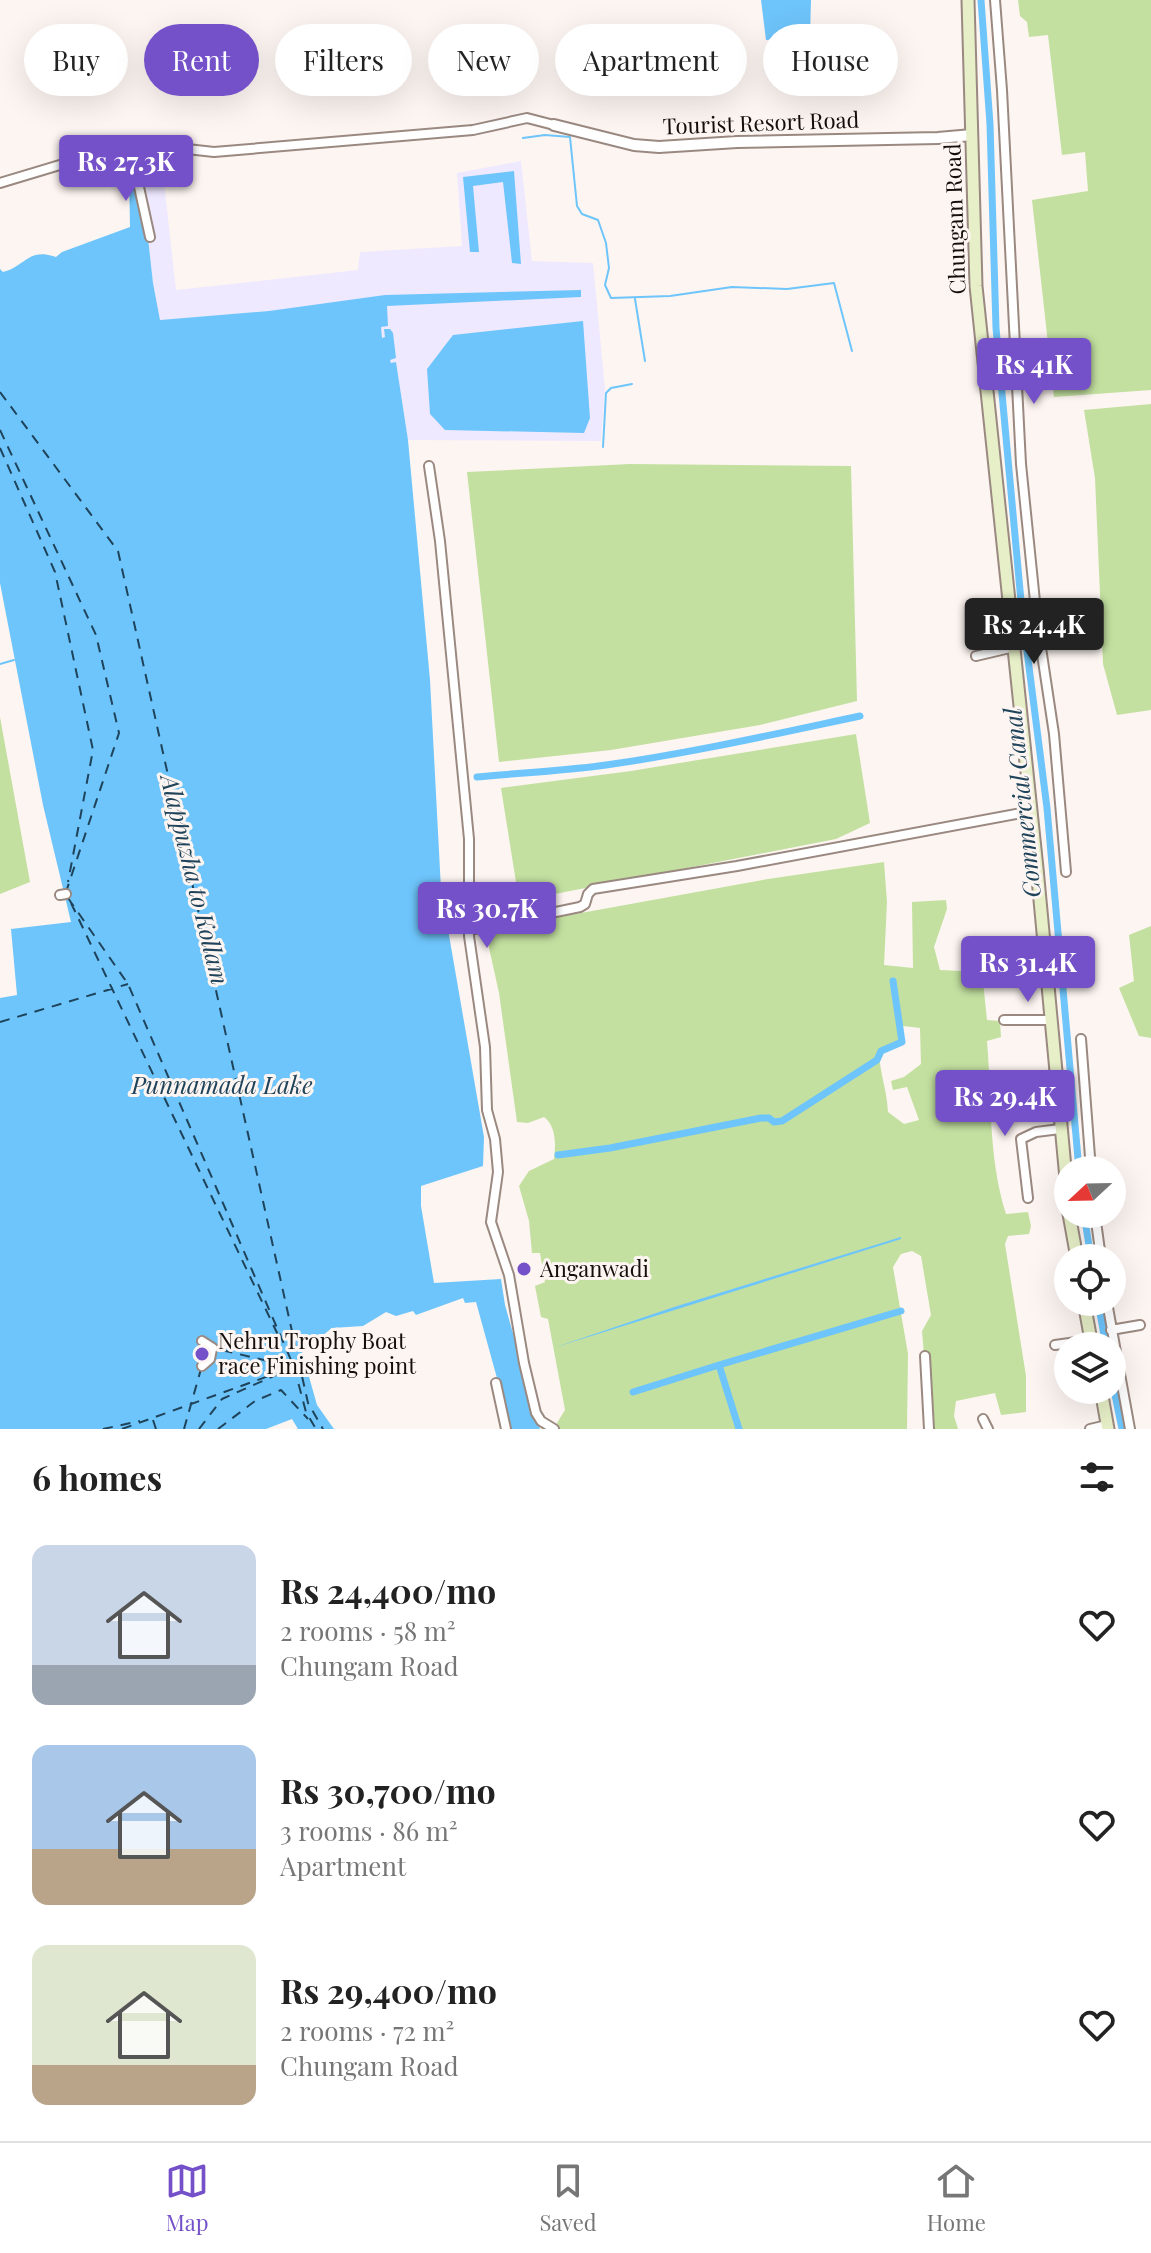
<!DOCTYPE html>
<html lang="en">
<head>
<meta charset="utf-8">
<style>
	:root { --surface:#fff; --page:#f2f2f2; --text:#222; --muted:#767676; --line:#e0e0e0; --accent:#7450c9 }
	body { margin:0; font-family:"Playfair Display",serif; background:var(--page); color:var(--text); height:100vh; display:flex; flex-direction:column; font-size:30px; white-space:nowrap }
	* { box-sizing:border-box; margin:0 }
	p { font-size:26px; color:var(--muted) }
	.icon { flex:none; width:44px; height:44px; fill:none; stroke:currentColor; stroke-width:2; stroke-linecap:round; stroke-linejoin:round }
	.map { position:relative; height:1429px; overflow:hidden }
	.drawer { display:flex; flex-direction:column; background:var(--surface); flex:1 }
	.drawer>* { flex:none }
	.guide { position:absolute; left:24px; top:24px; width:1104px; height:72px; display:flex; gap:16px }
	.needle { width:52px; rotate:248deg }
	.buttons { position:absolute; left:1054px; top:1156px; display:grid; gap:16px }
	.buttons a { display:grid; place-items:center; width:72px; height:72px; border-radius:50%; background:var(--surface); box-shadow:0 8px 32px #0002; font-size:40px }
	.price { position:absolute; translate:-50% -68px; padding:0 18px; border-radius:8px; background:var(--accent); color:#fff; font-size:26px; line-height:52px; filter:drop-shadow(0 2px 4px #0008) }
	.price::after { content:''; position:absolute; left:50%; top:48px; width:24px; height:18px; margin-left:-12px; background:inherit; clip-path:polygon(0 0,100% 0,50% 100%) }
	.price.selected { background:#222; color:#fff }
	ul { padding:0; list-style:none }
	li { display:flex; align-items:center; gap:24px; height:200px; padding:0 32px }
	li span { display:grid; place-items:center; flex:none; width:224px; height:160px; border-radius:16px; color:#555 }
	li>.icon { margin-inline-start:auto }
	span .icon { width:96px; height:96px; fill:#fffc; stroke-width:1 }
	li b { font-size:34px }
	h2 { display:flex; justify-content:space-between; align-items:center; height:96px; padding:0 32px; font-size:34px }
	.tag { padding:0 28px; border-radius:36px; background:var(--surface); box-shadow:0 8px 32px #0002; font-size:28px; line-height:72px }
	.tag.selected { background:var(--accent); color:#fff }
	.tabs { display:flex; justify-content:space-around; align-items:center; height:112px; border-top:2px solid var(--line); background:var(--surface); font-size:22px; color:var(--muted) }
	.tabs a { display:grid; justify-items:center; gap:4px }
	.tabs .selected { color:var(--accent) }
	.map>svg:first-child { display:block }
	.commercial { fill:#efe9ff }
	.green { fill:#c3e0a0; fill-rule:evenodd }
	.water { fill:#6ec5fb }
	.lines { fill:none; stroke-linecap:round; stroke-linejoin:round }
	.stream { stroke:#6ec5fb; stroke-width:2 }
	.canal { stroke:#6ec5fb; stroke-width:7 }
	.ferry { stroke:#1e435a; stroke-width:2; stroke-dasharray:10 8; stroke-linecap:butt }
	.minor-casing { stroke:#9a8981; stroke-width:12 }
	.tertiary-casing { stroke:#9a8981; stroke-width:14 }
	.secondary-casing { stroke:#9a8981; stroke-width:15 }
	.minor { stroke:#fff; stroke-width:8 }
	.tertiary { stroke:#fff; stroke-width:10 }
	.secondary { stroke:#e6efc7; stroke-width:11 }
	.poi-dot { fill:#7450c9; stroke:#fdf5f1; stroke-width:3 }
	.labels { text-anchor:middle; stroke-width:6; stroke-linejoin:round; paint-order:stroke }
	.street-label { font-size:22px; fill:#140f0b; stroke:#fdf5f1 }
	.poi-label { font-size:22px; fill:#140f0b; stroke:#fdf5f1; text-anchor:start }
	.water-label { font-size:24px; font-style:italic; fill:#1e435a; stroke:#fdf5f1 }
</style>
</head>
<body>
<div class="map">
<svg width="1151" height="1429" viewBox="0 0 1151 1429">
	<rect width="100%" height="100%" fill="#fdf5f1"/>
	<!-- commercial -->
	<path class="commercial" d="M521 161 532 261 593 263 605 389 601 441 408 440 396 363H391L385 338H381V326H388L269 311 160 320 153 283 141 175 163 173 176 290 358 270 360 252 462 246 457 173Z"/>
	<!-- green -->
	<path class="green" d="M1018 0H1151V390L1054 397 1032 200 1088 191 1085 152 1062 155 1048 35 1029 37 1027 22 1020 16Z
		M1151 404V710L1117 715 1103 664 1095 478 1084 410Z
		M630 464 851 466 857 701 760 725 611 750 499 762 467 472Z
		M0 717 30 882 0 894Z
		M856 734 870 823 836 839 519 901 501 788 631 771Z
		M884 862 887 902 884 965 913 968 912 902 946 900 947 909 934 947 940 970 982 972 987 1020 1000 1021 1001 1037 987 1041C992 1100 988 1157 1006 1214L1028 1212 1031 1226 1029 1234 1008 1236 1005 1244 1026 1376V1412L1001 1415 995 1393 956 1401 954 1416 958 1429H930L922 1331 931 1315 921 1256 912 1251 901 1254 893 1267 908 1354 907 1429H558L557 1423 565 1410 548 1319 541 1317 535 1286 545 1282 540 1253H532L529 1221 519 1186 529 1171 554 1159C556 1144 556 1126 544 1117L528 1123 517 1122 499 993 488 943 493 929 768 879ZM903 1026 920 1028 921 1064 904 1077 891 1081 893 1090 907 1087 919 1120 904 1124 888 1112C887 1089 879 1072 879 1049L904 1042Z
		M1151 926V1038L1139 1036 1119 988 1134 981 1129 935Z"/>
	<!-- water -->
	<path class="water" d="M761 0H811L810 37 766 40Z
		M135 171 141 175 153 283 160 320 269 311 385 295 581 290V297L387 306 388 326 381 327 382 338 385 337 384 329H390L393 333 396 358 390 360 391 363 396 362 408 440 430 680 441 889 484 1137 483 1166 421 1186V1206L434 1283 501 1279 505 1305 540 1429H511L476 1302 465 1303 463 1298 416 1315 413 1311 396 1316 386 1312 363 1326 332 1328 302 1352 317 1405 334 1429H298L292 1419 266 1429H0V998L17 995 11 929 71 922 43 805 0 583V269L3 272C26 266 28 247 56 257L62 252 130 227 129 172Z
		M514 171 521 264 512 263 503 182 473 186 479 252H470L463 177Z
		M583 321 590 418 584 433 445 430 430 414 427 369 453 335Z
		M901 1237V1239L553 1348 674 1307Z"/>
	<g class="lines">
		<!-- stream -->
		<path class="stream" d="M523 138 545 135 570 137 577 206 582 214 598 220 606 243 609 268 605 285 611 298 670 296 732 287 787 289 834 283 852 351
			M635 299 645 361
			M603 447 606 393 611 388 632 384
			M0 664 14 660"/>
		<!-- canal -->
		<path class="canal" d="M981 0 990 124 996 328 1022 612 1047 808 1079 1170
			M477 777C519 773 563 771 606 765 691 753 775 734 860 716
			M558 1155 610 1148 761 1118H769L774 1122 782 1121 877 1060 881 1051 902 1042 893 981
			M1084 1214 1091 1258
			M1098 1302 1106 1346
			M719 1365 901 1311
			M1112 1380 1122 1429
			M633 1392 719 1365 739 1429"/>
		<!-- ferry -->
		<path class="ferry" d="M0 392 118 551 308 1403 323 1429
			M0 430 96 635 119 733 66 892
			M0 448 55 572 93 750 68 882
			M68 898 128 984 294 1367 306 1412 316 1429
			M71 903 279 1337
			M0 1022 128 984
			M153 1420 156 1429
			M103 1429 140 1421
			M122 1429 277 1373
			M184 1429 201 1369
			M199 1429 222 1399 294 1367 217 1349
			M218 1429 255 1401 281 1390 308 1419"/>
		<defs>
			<path id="minor" d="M995 0 1002 90 1021 464 1037 621 1054 734 1066 872
				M139 165V187L150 237
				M0 183 133 143 214 152 473 130 527 118 554 125
				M429 466 440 541 469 839V936L485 1047 487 1110 495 1139 498 1172 491 1222 509 1275 524 1363 536 1413 541 1421 554 1429
				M1012 625 1037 621
				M976 656 1014 647
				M60 895 66 894
				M469 930 580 907 585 904 588 894 593 889 737 866 1032 811
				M1004 1020H1051
				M1081 1039 1091 1170
				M1028 1198 1021 1139 1036 1132 1060 1129
				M1095 1214 1101 1258
				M1107 1302 1130 1429
				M1111 1330 1140 1325
				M202 1341 213 1348
				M1055 1345 1091 1340
				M925 1356 929 1429
				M202 1366 210 1359 212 1349
				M496 1383 506 1429
				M983 1419 988 1429
				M1090 1429 1107 1425"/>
			<path id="tertiary" d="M554 125 634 145 659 147 737 142 938 138 972 135"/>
			<path id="secondary" d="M968 0 976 286 1037 868 1068 1200
				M1069 1214 1077 1258
				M1084 1302 1092 1346
				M1101 1390 1108 1429"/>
		</defs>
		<!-- minor casing -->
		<use href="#minor" class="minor-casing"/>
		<!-- tertiary casing -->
		<use href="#tertiary" class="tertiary-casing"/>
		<!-- secondary casing -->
		<use href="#secondary" class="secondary-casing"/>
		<!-- minor -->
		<use href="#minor" class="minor"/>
		<!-- tertiary -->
		<use href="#tertiary" class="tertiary"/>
		<!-- secondary -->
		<use href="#secondary" class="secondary"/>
	</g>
	<!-- markers -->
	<g class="poi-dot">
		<circle cx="524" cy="1269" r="8"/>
		<circle cx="202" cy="1354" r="8"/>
	</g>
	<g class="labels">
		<!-- street labels -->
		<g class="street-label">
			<text transform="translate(761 123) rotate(-2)" y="8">Tourist Resort Road</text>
			<text transform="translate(955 219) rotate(-92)" y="8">Chungam Road</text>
		</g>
		<!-- poi labels -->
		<g class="poi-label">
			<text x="540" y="1277">Anganwadi</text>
			<text x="218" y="1349">Nehru Trophy Boat<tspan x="218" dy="25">race Finishing point</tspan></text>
		</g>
		<!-- water labels -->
		<g class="water-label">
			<text transform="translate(1023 803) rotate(-96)" y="8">Commercial Canal</text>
			<text transform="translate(194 880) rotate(76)" y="8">Alappuzha to Kollam</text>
			<text x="222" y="1094">Punnamada Lake</text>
		</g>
	</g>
</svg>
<div class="buttons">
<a><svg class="needle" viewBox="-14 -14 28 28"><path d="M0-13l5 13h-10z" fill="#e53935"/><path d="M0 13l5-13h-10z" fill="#767676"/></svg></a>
<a><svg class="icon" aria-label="locate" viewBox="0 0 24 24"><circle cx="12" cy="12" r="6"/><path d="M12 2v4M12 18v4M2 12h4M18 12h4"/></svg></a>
<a><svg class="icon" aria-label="layers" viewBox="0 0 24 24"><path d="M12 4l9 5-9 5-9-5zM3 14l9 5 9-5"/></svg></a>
</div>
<b class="price" style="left:126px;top:203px">Rs 27.3K</b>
<b class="price" style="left:1034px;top:406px">Rs 41K</b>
<b class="price selected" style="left:1034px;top:666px">Rs 24.4K</b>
<b class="price" style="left:487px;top:950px">Rs 30.7K</b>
<b class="price" style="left:1028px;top:1004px">Rs 31.4K</b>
<b class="price" style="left:1005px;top:1138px">Rs 29.4K</b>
<div class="guide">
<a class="tag">Buy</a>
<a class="tag selected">Rent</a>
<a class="tag">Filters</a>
<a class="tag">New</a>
<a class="tag">Apartment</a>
<a class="tag">House</a>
</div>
</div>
<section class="drawer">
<h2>6 homes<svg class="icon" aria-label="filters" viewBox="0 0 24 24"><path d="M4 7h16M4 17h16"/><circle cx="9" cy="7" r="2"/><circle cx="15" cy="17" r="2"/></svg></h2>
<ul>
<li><span style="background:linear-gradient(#c9d6e8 75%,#9aa5b1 0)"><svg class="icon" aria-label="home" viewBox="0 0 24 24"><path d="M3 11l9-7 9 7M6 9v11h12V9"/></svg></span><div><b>Rs 24,400/mo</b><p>2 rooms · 58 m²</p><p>Chungam Road</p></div><svg class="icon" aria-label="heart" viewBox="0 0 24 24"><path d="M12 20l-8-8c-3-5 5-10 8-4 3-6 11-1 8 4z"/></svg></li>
<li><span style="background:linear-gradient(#a9c7e8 65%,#b9a48a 0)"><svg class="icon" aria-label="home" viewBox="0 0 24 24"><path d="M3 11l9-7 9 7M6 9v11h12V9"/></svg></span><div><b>Rs 30,700/mo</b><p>3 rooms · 86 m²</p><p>Apartment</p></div><svg class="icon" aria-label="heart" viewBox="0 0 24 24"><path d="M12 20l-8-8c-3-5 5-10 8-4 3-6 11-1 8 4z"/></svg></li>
<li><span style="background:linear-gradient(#dfe7d0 75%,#b9a48a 0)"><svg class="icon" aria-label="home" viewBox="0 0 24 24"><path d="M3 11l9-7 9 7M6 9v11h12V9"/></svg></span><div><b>Rs 29,400/mo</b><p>2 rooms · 72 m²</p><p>Chungam Road</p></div><svg class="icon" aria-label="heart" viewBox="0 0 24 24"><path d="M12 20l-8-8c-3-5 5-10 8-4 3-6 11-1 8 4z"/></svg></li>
</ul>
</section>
<nav class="tabs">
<a class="selected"><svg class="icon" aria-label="map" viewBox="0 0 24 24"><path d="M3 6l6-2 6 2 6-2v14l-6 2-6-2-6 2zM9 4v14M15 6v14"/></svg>Map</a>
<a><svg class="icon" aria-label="saved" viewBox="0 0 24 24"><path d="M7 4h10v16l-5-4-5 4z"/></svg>Saved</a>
<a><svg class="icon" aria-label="home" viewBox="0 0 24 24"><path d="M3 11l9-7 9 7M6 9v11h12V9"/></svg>Home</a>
</nav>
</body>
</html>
